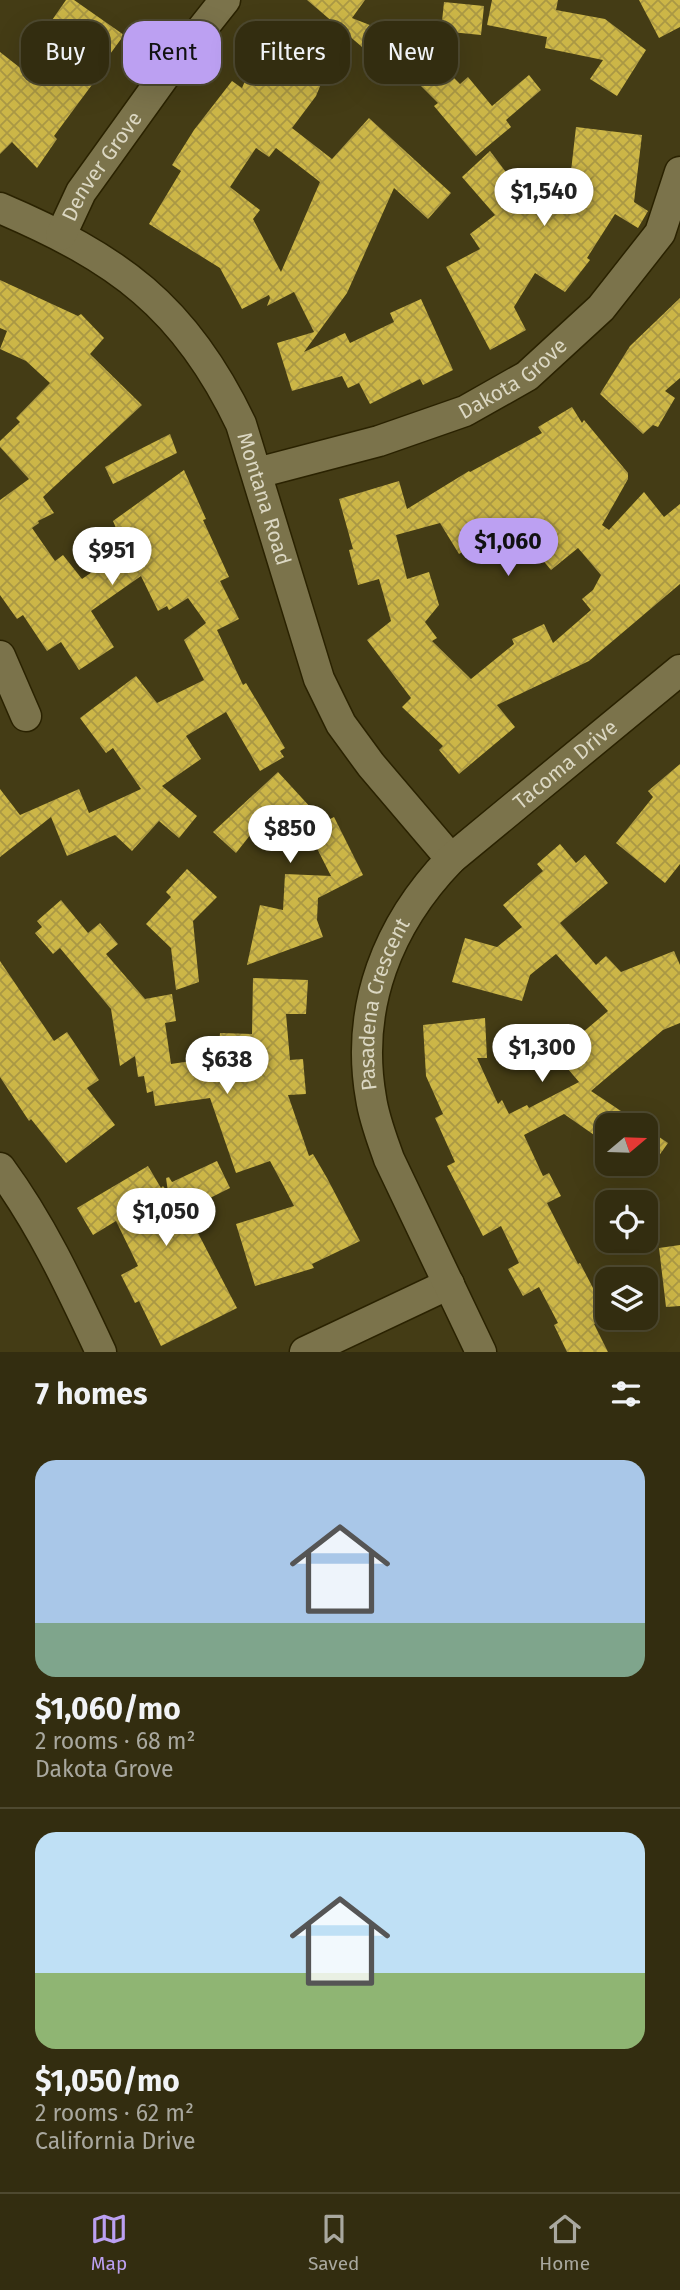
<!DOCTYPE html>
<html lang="en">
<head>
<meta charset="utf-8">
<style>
	:root { --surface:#332d10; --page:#3b3519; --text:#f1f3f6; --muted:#a9a89f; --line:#4e4930; --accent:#bca0f2 }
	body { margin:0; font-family:"Fira Sans",sans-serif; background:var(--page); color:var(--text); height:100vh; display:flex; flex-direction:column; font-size:26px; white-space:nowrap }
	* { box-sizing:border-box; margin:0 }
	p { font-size:23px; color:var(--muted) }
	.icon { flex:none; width:38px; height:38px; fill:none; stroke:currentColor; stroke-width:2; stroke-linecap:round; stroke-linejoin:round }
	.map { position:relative; height:1352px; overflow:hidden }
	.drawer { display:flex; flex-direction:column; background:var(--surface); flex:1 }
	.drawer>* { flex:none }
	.guide { position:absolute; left:21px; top:21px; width:639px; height:63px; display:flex; gap:14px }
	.needle { width:46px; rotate:71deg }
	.tools { position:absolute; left:595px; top:1113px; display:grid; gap:14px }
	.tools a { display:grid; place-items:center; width:63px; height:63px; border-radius:14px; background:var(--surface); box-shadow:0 7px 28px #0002,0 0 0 2px var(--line); font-size:35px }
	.price { position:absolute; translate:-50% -60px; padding:0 16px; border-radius:24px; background:#fff; color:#222; font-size:23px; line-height:46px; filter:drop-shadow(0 2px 4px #0008) }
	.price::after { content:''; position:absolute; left:50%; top:42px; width:21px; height:16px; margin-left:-10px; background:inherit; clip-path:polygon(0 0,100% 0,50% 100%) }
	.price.current { background:var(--accent); color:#111 }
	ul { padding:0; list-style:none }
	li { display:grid; align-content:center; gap:14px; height:371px; padding:0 35px }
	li+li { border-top:2px solid var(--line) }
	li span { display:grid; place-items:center; height:217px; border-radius:21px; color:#555 }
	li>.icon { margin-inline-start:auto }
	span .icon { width:126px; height:126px; fill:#fffc; stroke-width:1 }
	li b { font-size:30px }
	h2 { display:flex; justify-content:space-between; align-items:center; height:84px; padding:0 35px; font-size:30px }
	.pill { padding:0 24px; border-radius:21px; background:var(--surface); box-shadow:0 7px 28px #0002,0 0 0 2px var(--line); font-size:24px; line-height:63px }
	.pill.current { background:var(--accent); color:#111 }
	.menu { display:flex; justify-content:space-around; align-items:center; height:98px; border-top:2px solid var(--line); background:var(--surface); font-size:19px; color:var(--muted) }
	.menu a { display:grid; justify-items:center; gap:4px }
	.menu .current { color:var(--accent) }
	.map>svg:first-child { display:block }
	.building { fill:url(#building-cross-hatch); fill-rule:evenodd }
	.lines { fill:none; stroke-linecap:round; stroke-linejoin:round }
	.minor-casing { stroke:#2a2200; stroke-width:33 }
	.minor { stroke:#7b734b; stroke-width:30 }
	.labels { text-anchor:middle; stroke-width:7; stroke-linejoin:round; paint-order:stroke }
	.street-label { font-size:21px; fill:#dbd7c2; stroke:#262312 }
</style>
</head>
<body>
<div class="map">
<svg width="680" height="1352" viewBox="0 0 680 1352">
	<defs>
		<pattern id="building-cross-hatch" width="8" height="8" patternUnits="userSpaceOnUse" patternTransform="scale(1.75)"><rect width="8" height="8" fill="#ccb647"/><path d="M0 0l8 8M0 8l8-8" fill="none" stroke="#aa9844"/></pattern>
	</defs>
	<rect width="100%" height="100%" fill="#443c15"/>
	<!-- building -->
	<path class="building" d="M66 0H74L124 35 94 76 97 78 54 136 57 139 37 168 12 142 0 154V52L28 74 54 40 43 33Z
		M307 0H365L352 18 385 31 375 58Z
		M492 0H558L556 10 605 19 646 50 617 96 590 79 603 60 545 48 547 37 487 25Z
		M639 0H680V27L659 38Z
		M444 2 484 6 481 35 441 31Z
		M265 34 330 62 316 96 292 128 332 159 369 118 451 193 428 219 394 188 347 293 304 352 345 333 350 343 394 322 390 313 421 299 453 370 423 385 420 379 370 404 359 383 348 388 342 376 292 391 277 343 314 332 294 292 267 306 270 298 269 295 242 309 220 268 149 224 181 171 172 165 194 130 232 81 242 88ZM256 148 269 157 276 148 320 182 281 272 253 219 260 210 230 187Z
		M424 48 460 84 468 77 492 106 529 75 541 90 506 120 511 127 476 156 434 106 438 103 403 68Z
		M576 127 642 135 634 202 648 211 638 228 615 214 587 258 590 260 565 292 535 273 514 307 526 330 490 350 446 267 480 249 470 234 495 215 462 177 490 151 515 184 548 205 571 171Z
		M0 280 78 316 81 314 104 338 90 354 142 405 43 497 54 513 38 521 39 523 32 528 55 561 63 555 82 579 125 549 113 521 184 470 206 519 203 520 229 577 220 581 239 619 217 630 243 685 246 683 285 748 280 751 284 757 260 771 226 712 186 736 201 759 162 786 197 816 179 838 159 821 132 851 115 835 67 856 51 817 0 857V789L20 815 79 789 89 813 141 789 113 748 106 753 80 718 136 676 157 703 204 680 184 640 206 623 188 598 169 610 167 606 158 611 141 576 91 611 114 647 79 670 61 642 47 651 23 615 17 619 0 595V500L29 479 0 447V441L20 422 16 418 50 383 26 361 0 349 7 331 0 328Z
		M680 298V378L665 391 675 398 658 427 653 425 643 434 600 394 630 346Z
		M572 407 582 423 584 420 628 473V479L602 525 609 530 644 492 664 517 680 504V584L589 661 497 705 515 727 459 774 439 750 443 746 402 707 411 698 367 640 391 621 379 579 358 585 349 550 353 549 339 499 399 481 407 509 469 471 470 472 542 433 538 427ZM440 523 459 554 507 524 537 561 541 558 551 570 578 548 601 575 593 590 582 599 591 610 553 643 544 624 512 639 514 644 471 679 432 641 437 638 425 622 439 605 429 572 407 579 396 535Z
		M170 434 177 453 113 484 105 467Z
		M680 764V864L665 883 616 843 653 797 648 791Z
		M278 772 324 822 334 817 363 875 318 898 317 920 323 937 247 965 260 905 283 910 285 874 331 876 302 819 273 847 275 836 264 848 251 834 236 853 213 832Z
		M560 844 576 863 585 855 608 883 560 923 596 965 606 956 621 972 674 951 680 965V1023L663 1030 591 1091 642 1125H607V1152L593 1142 597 1137 564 1114 524 1135 543 1176 549 1173 561 1196 547 1203 578 1264 580 1263 607 1315V1317L594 1324 608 1352H567L554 1325 558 1323 539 1287 523 1296 508 1269 519 1263 501 1226 483 1236 447 1166 455 1162 435 1118 443 1114 426 1076 423 1025 485 1018 487 1058H477L498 1104 502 1100 509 1114 527 1105 529 1108 579 1082 556 1055 608 1011 556 954 530 975 522 1001 452 982 465 938 497 947 522 927 503 905 543 871 537 864Z
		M187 869 217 897 193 921 199 982 176 990 171 948 146 924 171 897 166 892Z
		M61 900 88 933 100 923 118 944 106 954 145 999 172 994 176 1021 165 1023 171 1064 218 1057 220 1033 252 1034 253 978 308 980 306 1014H286L290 1060 303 1059 306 1094 288 1095 309 1156 313 1154 327 1178 360 1241 312 1264 314 1268 255 1286 236 1224 294 1206 282 1183 270 1161 236 1173 210 1098 155 1106 153 1091 147 1093 144 1076 138 1077 135 1056 120 1066 111 1009 60 948 53 954 35 933 42 927 37 921Z
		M0 961 54 1041 67 1032 99 1080 87 1088 115 1125 66 1163 31 1119 29 1121 0 1077Z
		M646 1128 668 1143 646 1174 631 1164H646Z
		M217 1161 230 1188 186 1210 237 1308 161 1346 139 1301 135 1303 121 1275 138 1266 116 1221 93 1235 77 1208 148 1166 161 1188 163 1186 168 1192 166 1178 169 1177 172 1182Z
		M680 1245V1306L666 1307 659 1248Z"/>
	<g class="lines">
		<defs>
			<g id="minor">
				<path id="s1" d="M0 208C117 258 185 306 241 424L319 679 341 724 371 765 451 859"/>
				<path id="s2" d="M61 235 81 192 163 78 225 0"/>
				<path id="s3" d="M257 473 379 441 465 411 527 376 601 308 660 233 680 172"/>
				<path d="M0 656 26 716"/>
				<path d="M0 1168C42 1225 71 1288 101 1352"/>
				<path d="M305 1352 449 1284"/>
				<path id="s4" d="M481 1352 389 1159C382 1139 374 1119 371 1098 355 1007 388 924 451 859L680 670"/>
			</g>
		</defs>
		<!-- minor casing -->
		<use href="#minor" class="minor-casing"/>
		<!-- minor -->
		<use href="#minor" class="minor"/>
	</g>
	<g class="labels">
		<!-- street labels -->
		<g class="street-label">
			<text dy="7" stroke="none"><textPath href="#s2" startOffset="80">Denver Grove</textPath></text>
			<text dy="7" stroke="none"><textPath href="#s3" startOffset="275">Dakota Grove</textPath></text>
			<text dy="7" stroke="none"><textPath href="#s1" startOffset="411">Montana Road</textPath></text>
			<text dy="7" stroke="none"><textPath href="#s4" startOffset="688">Tacoma Drive</textPath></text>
			<text dy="7" stroke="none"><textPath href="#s4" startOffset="374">Pasadena Crescent</textPath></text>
		</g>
	</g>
</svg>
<div class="tools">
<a><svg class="needle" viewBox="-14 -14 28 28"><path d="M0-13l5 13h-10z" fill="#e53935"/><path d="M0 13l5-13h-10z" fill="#a9a89f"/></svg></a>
<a><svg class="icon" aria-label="locate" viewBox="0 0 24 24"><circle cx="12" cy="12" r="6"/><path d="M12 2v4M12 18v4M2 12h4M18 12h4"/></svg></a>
<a><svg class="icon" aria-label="layers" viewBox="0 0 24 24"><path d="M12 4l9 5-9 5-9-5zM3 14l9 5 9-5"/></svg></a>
</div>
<b class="price" style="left:544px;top:228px">$1,540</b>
<b class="price current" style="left:508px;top:578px">$1,060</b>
<b class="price" style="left:112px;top:587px">$951</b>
<b class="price" style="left:290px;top:865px">$850</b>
<b class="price" style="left:542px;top:1084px">$1,300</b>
<b class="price" style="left:227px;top:1096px">$638</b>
<b class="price" style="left:166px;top:1248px">$1,050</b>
<div class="guide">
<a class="pill">Buy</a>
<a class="pill current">Rent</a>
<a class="pill">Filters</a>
<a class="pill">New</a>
</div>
</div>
<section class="drawer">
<h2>7 homes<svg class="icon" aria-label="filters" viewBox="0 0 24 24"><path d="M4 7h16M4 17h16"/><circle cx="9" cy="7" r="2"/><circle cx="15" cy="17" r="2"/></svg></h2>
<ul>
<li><span style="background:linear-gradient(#a9c7e8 75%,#7fa58c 0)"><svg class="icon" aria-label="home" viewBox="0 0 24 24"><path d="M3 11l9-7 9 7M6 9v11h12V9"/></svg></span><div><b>$1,060/mo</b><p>2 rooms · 68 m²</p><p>Dakota Grove</p></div></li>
<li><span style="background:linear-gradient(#bfe0f5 65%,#8fb573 0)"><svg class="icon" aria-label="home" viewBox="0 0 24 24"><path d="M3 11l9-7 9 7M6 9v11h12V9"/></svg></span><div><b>$1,050/mo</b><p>2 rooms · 62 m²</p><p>California Drive</p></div></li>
</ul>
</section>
<nav class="menu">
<a class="current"><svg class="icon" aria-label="map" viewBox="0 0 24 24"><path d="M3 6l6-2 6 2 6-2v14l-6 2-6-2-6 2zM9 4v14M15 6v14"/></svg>Map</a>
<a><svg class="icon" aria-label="saved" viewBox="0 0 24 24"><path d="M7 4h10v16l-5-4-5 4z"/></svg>Saved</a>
<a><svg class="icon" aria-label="home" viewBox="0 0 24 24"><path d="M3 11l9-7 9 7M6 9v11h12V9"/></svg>Home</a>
</nav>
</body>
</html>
